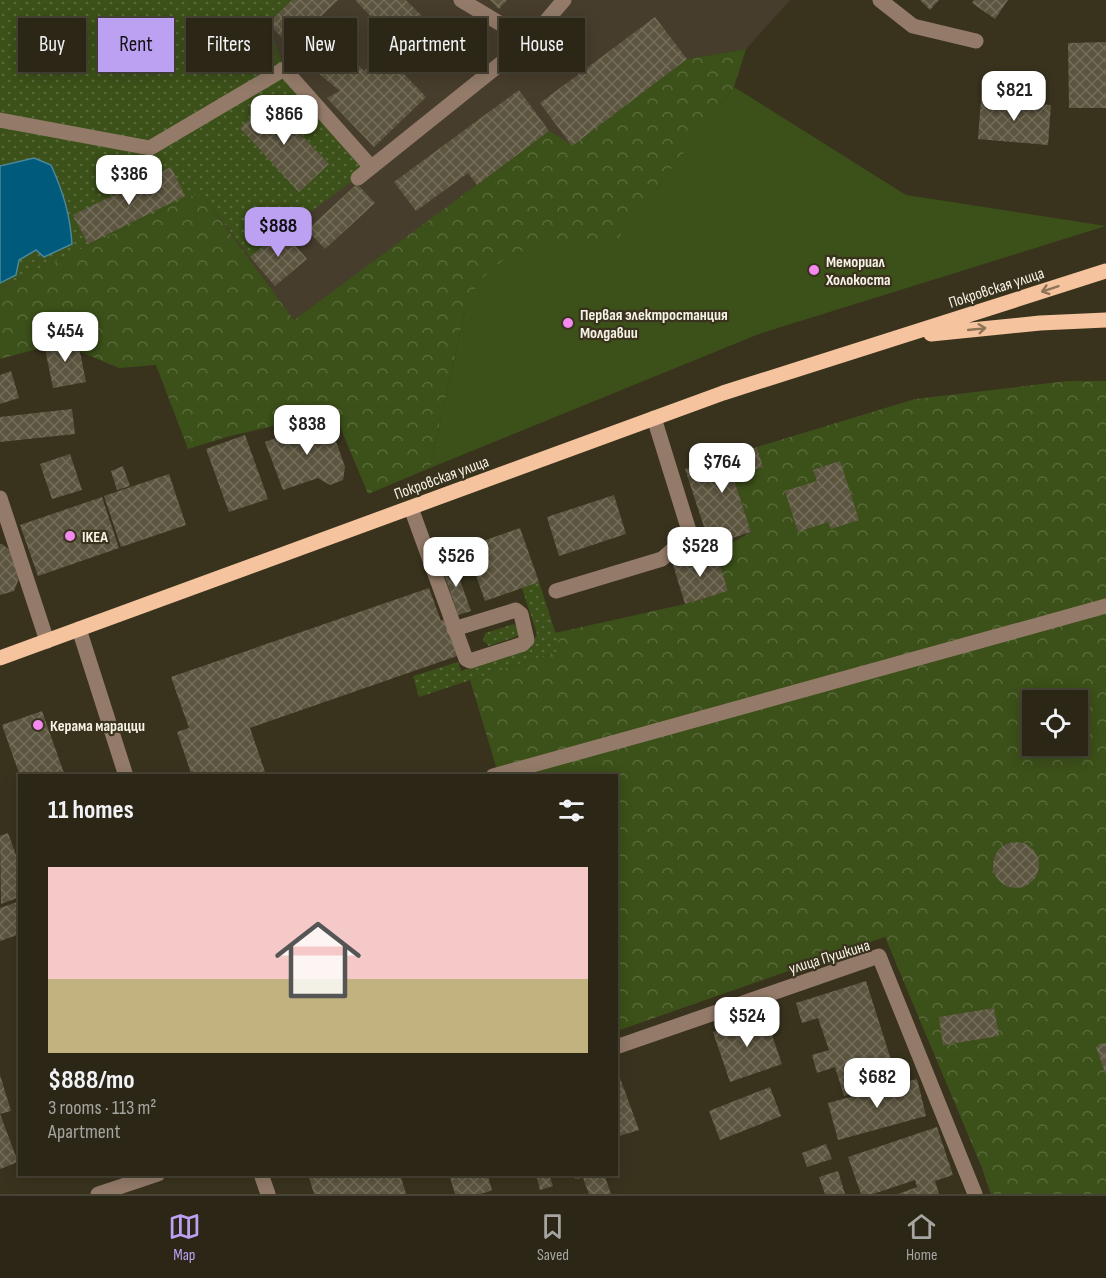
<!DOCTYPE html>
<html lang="en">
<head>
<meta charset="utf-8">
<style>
	:root { --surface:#2b2616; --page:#332e1f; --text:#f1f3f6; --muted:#a6a5a1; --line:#474335; --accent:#bca0f2 }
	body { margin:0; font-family:"Sofia Sans Condensed",sans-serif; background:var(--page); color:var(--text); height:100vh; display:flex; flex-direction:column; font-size:22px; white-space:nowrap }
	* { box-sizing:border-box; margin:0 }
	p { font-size:20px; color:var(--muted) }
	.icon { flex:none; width:33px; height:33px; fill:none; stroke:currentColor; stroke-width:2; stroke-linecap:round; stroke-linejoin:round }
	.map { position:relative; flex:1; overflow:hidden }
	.side { position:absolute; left:18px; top:774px; width:600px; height:402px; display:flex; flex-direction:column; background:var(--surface); border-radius:0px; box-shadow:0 3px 15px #0003,0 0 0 2px var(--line) }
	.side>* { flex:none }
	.hud { position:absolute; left:18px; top:18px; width:600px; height:54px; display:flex; gap:12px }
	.tools { position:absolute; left:1022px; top:690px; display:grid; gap:12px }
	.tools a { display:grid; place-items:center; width:66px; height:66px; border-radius:0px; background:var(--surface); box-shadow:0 3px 15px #0003,0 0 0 2px var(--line); font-size:30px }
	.price { position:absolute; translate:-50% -51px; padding:0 14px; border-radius:12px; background:#fff; color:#222; font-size:20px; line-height:39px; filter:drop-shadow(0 2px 3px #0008) }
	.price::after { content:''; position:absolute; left:50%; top:36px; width:18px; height:14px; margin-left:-9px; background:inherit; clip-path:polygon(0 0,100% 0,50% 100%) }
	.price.active { background:var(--accent); color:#111 }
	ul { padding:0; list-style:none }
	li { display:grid; align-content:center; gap:12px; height:318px; padding:0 30px }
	li span { display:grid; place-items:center; height:186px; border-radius:0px; color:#555 }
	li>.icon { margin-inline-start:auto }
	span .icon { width:108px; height:108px; fill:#fffc; stroke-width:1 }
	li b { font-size:26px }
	h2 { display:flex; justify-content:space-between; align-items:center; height:72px; padding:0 30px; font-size:26px }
	.pill { padding:0 21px; border-radius:0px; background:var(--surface); box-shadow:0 3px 15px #0003,0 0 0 2px var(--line); font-size:21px; line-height:54px }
	.pill.active { background:var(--accent); color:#111 }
	.tab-bar { display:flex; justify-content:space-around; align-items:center; height:84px; border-top:2px solid var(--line); background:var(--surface); font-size:16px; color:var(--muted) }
	.tab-bar a { display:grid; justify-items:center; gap:3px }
	.tab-bar .active { color:var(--accent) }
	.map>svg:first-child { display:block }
	.industrial { fill:#473d2d }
	.grass { fill:url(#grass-dots) }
	.forest { fill:url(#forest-crowns); fill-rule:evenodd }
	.park { fill:#3c5019 }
	.water { fill:#005a7b; stroke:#4a889b; stroke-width:1.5 }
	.building { fill:url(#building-cross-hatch) }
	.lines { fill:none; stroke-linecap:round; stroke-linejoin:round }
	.minor { stroke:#947b69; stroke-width:15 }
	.major { stroke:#f5c39d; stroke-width:15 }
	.oneway { stroke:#8e7457 }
	.poi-dot { fill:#f589ef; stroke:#39331e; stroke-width:2 }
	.labels { text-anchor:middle; stroke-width:4.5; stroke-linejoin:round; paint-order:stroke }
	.poi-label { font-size:16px; font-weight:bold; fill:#f6f2e5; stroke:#39331e; text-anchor:start }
	.street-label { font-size:16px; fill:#f6f2e5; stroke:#39331e }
</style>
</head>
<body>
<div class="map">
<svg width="1106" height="1194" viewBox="0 0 1106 1194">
	<defs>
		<pattern id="grass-dots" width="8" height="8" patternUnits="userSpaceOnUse" patternTransform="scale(1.5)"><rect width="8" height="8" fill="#3c5019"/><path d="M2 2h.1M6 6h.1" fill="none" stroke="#596a3a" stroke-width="1.8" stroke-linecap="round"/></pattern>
		<pattern id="forest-crowns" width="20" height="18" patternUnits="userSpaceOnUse" patternTransform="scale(1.5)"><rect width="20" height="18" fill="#3c5019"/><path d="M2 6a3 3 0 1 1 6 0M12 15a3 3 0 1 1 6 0" fill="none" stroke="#596a3a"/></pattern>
		<pattern id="building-cross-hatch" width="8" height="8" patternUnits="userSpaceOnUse" patternTransform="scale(1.5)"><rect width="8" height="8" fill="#5c553f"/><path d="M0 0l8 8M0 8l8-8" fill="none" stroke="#746e5b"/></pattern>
	</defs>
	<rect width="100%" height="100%" fill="#39331e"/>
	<!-- industrial -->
	<path class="industrial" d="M0 0H790L746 49 687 59 572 146 549 132 294 320 200 192 0 288Z"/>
	<!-- grass -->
	<path class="grass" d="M0 0H292L268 23 284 69 371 167 250 257 200 192 0 288Z
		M539 582 561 650 419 697 413 676 458 662 461 671 531 648 537 634 522 588Z
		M514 624 520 630 518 636 489 646 483 641 485 633Z"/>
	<!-- forest -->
	<path class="forest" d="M746 49 734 87 613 246 589 241 465 311 430 468 368 494 334 412 230 436 188 449 156 365 119 368 59 343 0 359V288L200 192 294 320 549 131 572 145 687 59Z
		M1068 381H1106V1194H991L982 1168 885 937 617 1031 616 776 493 775 498 773 470 680 561 650 555 633 685 604 728 591 716 552 751 532 733 477 763 467 757 447 915 399ZM1032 700H1077V746H1032Z"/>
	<!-- park -->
	<path class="park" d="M734 87 906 195 1106 226 759 334 430 468 465 311 478 282 502 261 535 245 563 240 589 241 613 245Z"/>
	<!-- water -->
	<path class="water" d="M34 158 51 165C63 192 70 214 72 244L44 257 36 250 19 260 16 275 0 283V166Z"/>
	<!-- building -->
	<path class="building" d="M292 0H338L301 36 318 53 307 64 268 23Z
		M355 0H406L426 20 399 46Z
		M490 0H507L499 9Z
		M920 0H939L930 10Z
		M974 0H1008L995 19 972 3Z
		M655 17 687 59 572 146 540 103Z
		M336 42 364 71 383 52 426 97 374 147 327 98 340 91 307 64Z
		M1106 42V108H1069L1068 43Z
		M519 90 549 131 477 185 468 173 416 211 394 182Z
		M981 99 1051 105 1048 145 978 139Z
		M269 101 329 164 299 192 240 128Z
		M171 167 185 196 88 244 73 215Z
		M357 184 375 203 325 249 307 230Z
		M282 230 307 259 275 286 250 257Z
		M77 337 86 382 53 388 44 344Z
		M11 371 19 398 0 404V375Z
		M72 409 75 434 0 442V417Z
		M328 419 345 467 343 480 330 485 318 478 283 490 265 442Z
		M245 435 268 499 229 512 206 449Z
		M757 447 763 467 733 477 751 532 710 545 685 469Z
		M70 454 82 490 52 499 40 464Z
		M840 461 859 520 831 529 828 522 798 532 785 491 817 481 813 470Z
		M123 466 130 486 117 490 111 471Z
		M169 474 186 525 121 547 104 496Z
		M614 495 626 534 559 556 547 517Z
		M102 497 119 548 38 576 20 525Z
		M520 528 539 582 485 601 466 547Z
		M0 544H2L12 552 20 576 14 591 0 595Z
		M716 552 728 591 685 604 673 565Z
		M453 560 471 611 458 615 441 565Z
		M429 588 441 621 444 619 457 656 250 728 265 772 257 776H192L177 732 189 728 171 677Z
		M42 711 65 776H20L2 725Z
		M8 833 20 866V897L1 904 0 836Z
		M993 865a23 23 0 1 1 46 0a23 23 0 1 1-46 0Z
		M20 901V934L0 941V908Z
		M866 981 897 1079 844 1096 835 1067 817 1073 812 1055 829 1050 818 1018 802 1023 796 1003Z
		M994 1008 999 1036 943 1045 939 1017Z
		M765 1015 782 1064 730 1082 713 1032Z
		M1106 1043V1075L1096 1047Z
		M616 1067 639 1130 616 1137Z
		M0 1075 11 1111 0 1114 18 1162 0 1169Z
		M917 1079 926 1116 838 1140 828 1103Z
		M770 1087 781 1116 720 1140 709 1111Z
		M937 1127 953 1175 935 1181 939 1194H898L917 1187 915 1180 873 1194H861L848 1157Z
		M826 1144 832 1159 807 1167 802 1153Z
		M838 1171 845 1194H825L819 1177Z
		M308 1174H400L406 1194H314Z
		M449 1174H487L492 1190 481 1194H455Z
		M536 1174H549L553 1186 540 1190Z
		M574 1174H604L611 1194H589L583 1178 575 1179Z"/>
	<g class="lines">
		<!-- minor -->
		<path class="minor" d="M461 0 529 41
			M880 0 913 26 976 41
			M0 120 150 148 284 69 371 167
			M358 178 529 41 564 0
			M0 498 47 641
			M411 508 466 659 470 661 523 644 527 640 521 614 516 610 454 629
			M556 591 662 559 690 534 654 418
			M79 629 126 776
			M493 776 1106 606
			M616 1047 879 956 975 1194
			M261 1174 268 1194
			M98 1194 158 1174"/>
		<!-- major -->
		<path class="major" d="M931 334 1040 323 1106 320
			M0 658 723 393 1106 271"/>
	</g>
	<!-- one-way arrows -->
	<defs><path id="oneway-shaft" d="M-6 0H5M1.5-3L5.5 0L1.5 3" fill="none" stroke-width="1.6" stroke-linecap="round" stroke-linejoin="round" transform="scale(1.5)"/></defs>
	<g class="oneway">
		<use href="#oneway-shaft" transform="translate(1050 289) rotate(162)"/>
		<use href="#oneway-shaft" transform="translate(977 329) rotate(-6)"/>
	</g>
	<!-- markers -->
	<g class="poi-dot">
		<circle cx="814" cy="270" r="6"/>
		<circle cx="568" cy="323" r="6"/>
		<circle cx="70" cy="536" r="6"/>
		<circle cx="38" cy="725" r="6"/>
	</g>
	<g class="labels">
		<!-- poi labels -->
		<g class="poi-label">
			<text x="826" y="267">Мемориал<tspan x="826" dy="18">Холокоста</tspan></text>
			<text x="580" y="320">Первая электростанция<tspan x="580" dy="18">Молдавии</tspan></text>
			<text x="82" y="542">IKEA</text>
			<text x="50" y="731">Керама марацци</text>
		</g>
		<!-- street labels -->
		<g class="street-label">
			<text transform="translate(996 287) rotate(-18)" y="6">Покровская улица</text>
			<text transform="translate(441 477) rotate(-20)" y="6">Покровская улица</text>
			<text transform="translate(829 956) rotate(-17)" y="6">улица Пушкина</text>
		</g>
	</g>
</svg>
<div class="tools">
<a><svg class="icon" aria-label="locate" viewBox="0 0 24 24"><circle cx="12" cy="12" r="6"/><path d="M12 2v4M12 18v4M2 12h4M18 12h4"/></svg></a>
</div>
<b class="price" style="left:1014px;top:122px">$821</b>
<b class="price" style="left:284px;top:146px">$866</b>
<b class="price" style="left:129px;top:206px">$386</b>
<b class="price active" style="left:278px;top:258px">$888</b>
<b class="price" style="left:65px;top:363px">$454</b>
<b class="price" style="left:307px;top:456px">$838</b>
<b class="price" style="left:722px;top:494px">$764</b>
<b class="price" style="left:700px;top:578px">$528</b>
<b class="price" style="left:456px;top:588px">$526</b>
<b class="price" style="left:747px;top:1048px">$524</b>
<b class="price" style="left:877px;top:1109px">$682</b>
<div class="hud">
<a class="pill">Buy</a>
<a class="pill active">Rent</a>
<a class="pill">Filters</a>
<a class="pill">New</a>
<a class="pill">Apartment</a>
<a class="pill">House</a>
</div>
<section class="side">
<h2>11 homes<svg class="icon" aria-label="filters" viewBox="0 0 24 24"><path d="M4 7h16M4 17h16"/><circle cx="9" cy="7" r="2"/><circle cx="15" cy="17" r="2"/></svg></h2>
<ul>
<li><span style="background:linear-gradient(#f6c9c9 60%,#c2b280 0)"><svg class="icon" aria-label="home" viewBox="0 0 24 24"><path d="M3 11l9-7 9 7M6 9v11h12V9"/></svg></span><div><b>$888/mo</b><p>3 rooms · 113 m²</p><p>Apartment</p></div></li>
</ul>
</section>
</div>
<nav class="tab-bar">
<a class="active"><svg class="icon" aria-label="map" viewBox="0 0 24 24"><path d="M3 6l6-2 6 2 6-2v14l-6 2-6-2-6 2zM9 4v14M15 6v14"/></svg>Map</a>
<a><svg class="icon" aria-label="saved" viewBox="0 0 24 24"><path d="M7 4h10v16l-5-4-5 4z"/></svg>Saved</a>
<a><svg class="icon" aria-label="home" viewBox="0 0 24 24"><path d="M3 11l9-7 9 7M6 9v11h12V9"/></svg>Home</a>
</nav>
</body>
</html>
